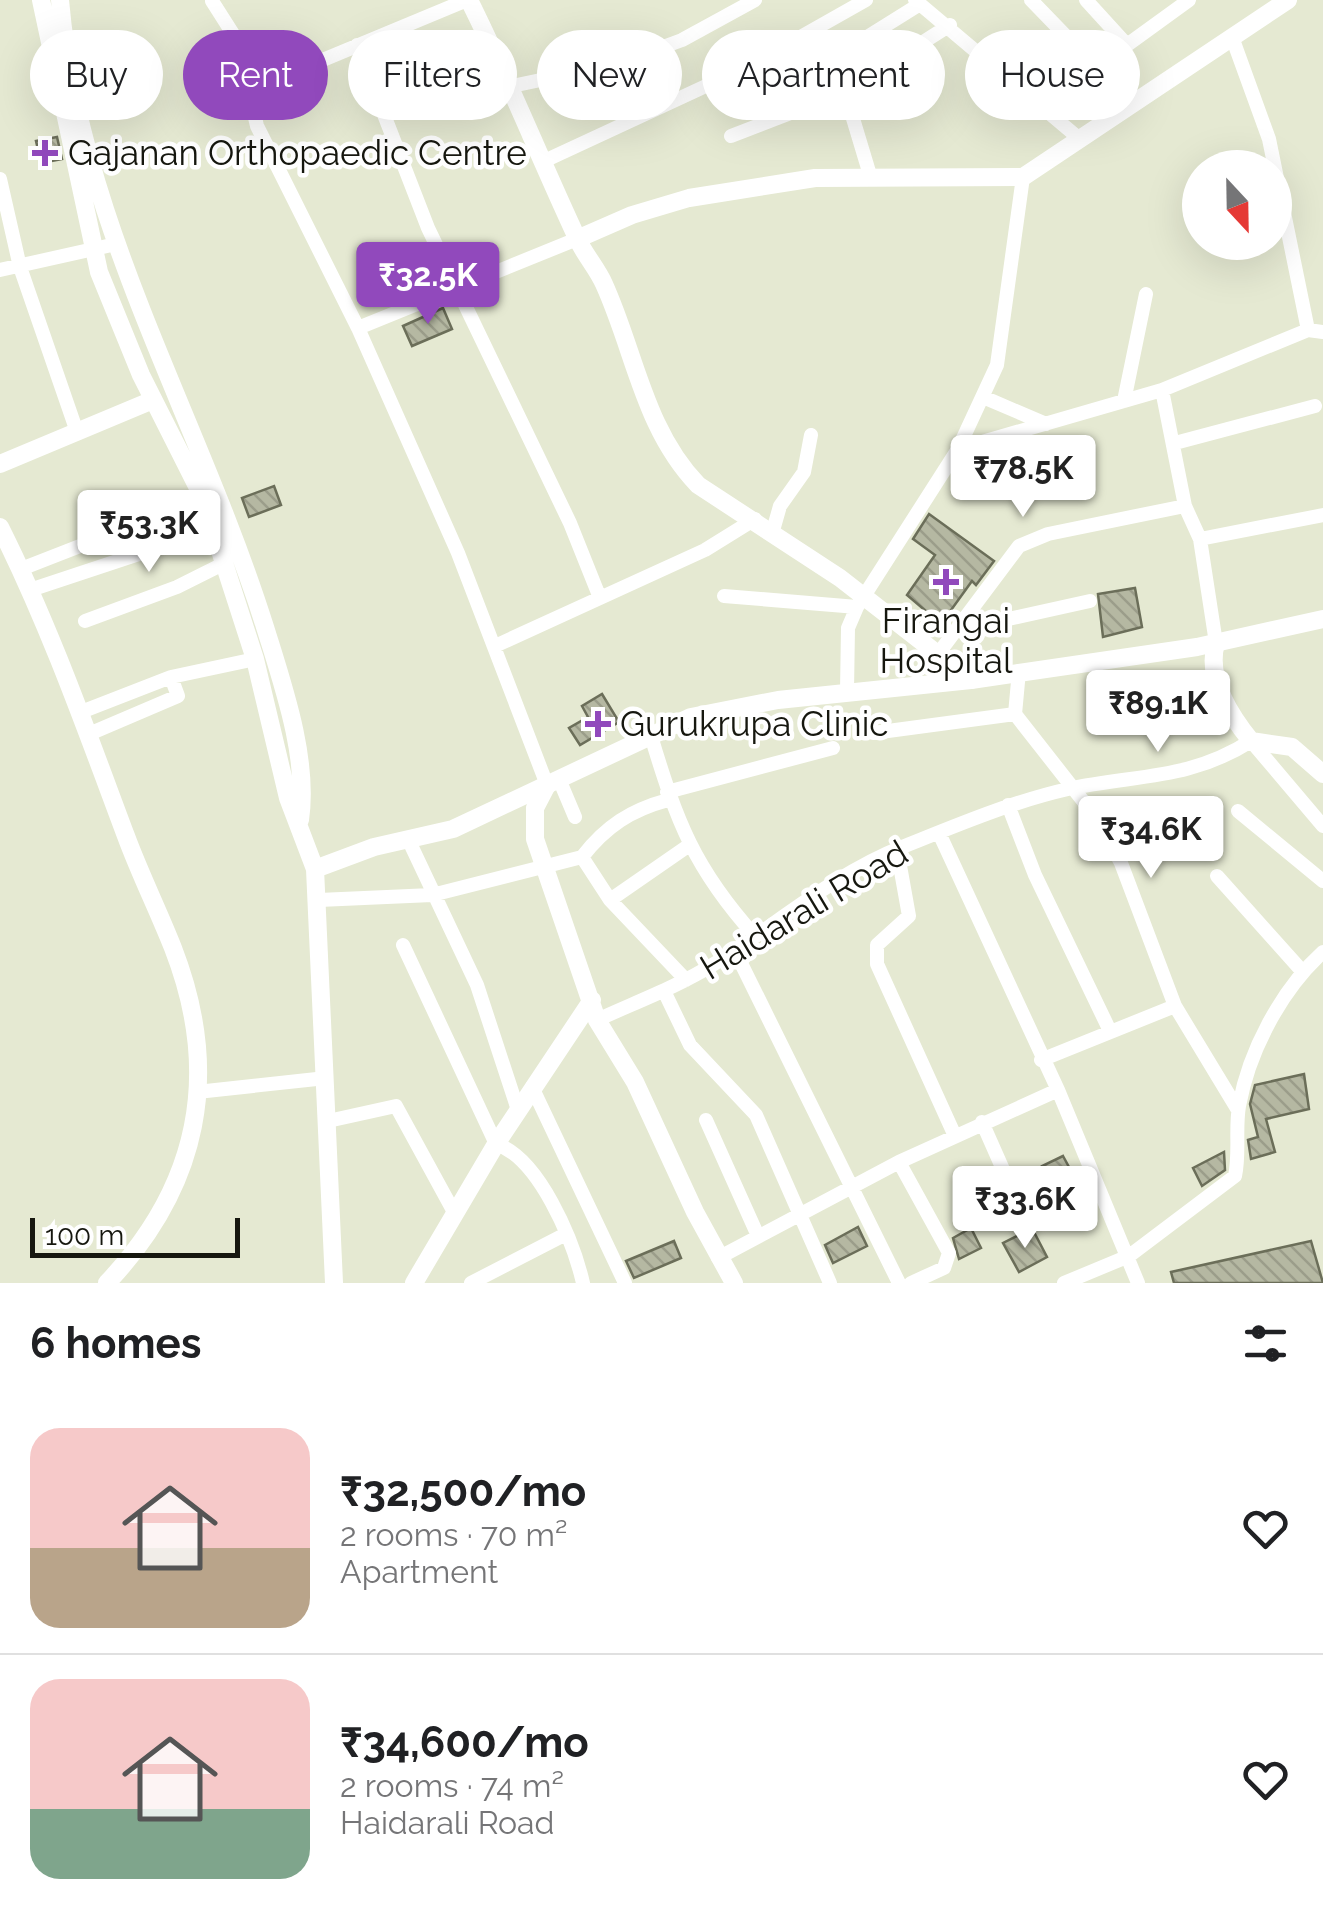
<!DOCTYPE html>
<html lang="en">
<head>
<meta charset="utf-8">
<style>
	:root { --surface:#fff; --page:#f2f2f2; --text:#202124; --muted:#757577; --line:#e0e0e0; --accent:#9149bc }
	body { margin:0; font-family:Raleway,sans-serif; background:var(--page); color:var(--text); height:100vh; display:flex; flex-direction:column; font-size:38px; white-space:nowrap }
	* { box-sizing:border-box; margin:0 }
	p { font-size:32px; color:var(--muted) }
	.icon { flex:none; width:55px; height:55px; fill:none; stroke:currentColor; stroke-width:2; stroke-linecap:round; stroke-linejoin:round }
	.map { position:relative; height:1283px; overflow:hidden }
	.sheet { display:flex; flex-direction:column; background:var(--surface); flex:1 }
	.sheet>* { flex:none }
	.guide { position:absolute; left:30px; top:30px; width:1265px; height:90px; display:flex; gap:20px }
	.needle { width:65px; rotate:158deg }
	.tools { position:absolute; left:1182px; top:150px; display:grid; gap:20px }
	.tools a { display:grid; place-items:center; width:110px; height:110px; border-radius:50%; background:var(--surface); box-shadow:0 10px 40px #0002; font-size:50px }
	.scale { position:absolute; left:30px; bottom:25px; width:210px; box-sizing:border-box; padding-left:10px; border:5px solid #16170f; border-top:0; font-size:28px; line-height:35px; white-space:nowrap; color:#16170f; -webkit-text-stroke:8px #fff; paint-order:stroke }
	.price { position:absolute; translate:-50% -85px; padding:0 22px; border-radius:10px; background:#fff; color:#222; font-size:32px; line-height:65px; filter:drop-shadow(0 2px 5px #0008) }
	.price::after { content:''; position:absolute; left:50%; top:60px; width:30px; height:22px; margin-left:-15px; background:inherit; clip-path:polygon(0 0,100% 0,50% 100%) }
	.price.selected { background:var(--accent); color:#fff }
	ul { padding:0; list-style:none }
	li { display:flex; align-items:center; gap:30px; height:250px; padding:0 30px }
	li+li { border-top:2px solid var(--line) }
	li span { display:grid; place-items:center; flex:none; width:280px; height:200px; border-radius:30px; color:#555 }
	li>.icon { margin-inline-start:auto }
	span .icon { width:120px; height:120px; fill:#fffc; stroke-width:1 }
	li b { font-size:42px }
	h2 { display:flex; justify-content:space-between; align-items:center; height:120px; padding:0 30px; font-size:42px }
	.pill { padding:0 35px; border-radius:45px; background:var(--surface); box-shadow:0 10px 40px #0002; font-size:35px; line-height:90px }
	.pill.selected { background:var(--accent); color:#fff }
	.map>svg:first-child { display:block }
	.building { fill:url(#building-back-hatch); stroke:#6b6e59; stroke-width:2.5 }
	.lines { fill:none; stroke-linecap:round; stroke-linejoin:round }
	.minor { stroke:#fff; stroke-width:14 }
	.tertiary { stroke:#fff; stroke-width:18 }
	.secondary { stroke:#fff; stroke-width:18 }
	.poi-dot { fill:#9149bc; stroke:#fff; stroke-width:4 }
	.labels { text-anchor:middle; stroke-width:9; stroke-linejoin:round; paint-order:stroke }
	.poi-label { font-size:35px; fill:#16170f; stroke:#fff; text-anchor:start }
	.street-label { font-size:35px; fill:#16170f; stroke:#fff }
</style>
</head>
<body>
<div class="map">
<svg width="1323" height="1283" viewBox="0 0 1323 1283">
	<defs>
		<pattern id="building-back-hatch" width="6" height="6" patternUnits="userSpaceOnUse" patternTransform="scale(2.5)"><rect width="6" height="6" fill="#b5b8a2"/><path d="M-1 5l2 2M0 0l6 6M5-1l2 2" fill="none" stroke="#9b9d8a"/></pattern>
	</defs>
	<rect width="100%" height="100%" fill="#e5e9d2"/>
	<!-- building -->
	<path class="building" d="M57 137 62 159 41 163 36 141Z
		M443 308 452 329 412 346 403 326Z
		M274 486 281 505 249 517 242 498Z
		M929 514 994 561 976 585 972 581 941 624 907 595 935 555 913 539Z
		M1135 588 1142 627 1103 637 1098 594Z
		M602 694 619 722 580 745 569 728 588 717 582 706Z
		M1304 1074 1309 1109 1266 1119 1275 1152 1251 1159 1248 1140 1258 1137 1250 1104 1255 1085Z
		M1224 1152 1225 1170 1202 1186 1193 1168Z
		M1063 1156 1070 1169 1048 1179 1042 1166Z
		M858 1227 867 1246 833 1263 825 1245Z
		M971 1228 981 1248 959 1259 953 1238Z
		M1021 1234H1035L1047 1257 1019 1272 1003 1243Z
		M674 1241 681 1258 634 1278 626 1261Z
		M1311 1241 1323 1283H1174L1171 1272Z"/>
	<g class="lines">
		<!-- minor -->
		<path class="minor" d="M915 0 1081 140
			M1031 0 1093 64 1105 62 1127 45
			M1086 0 1127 45 1189 0
			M212 1 265 84
			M1232 37 1269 139 1308 330
			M357 45 428 228 570 523 600 598
			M792 84 920 4
			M512 86 617 64 682 40 755 0
			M731 136 845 92
			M542 162 749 66 866 0
			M870 175 845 92 950 25
			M0 179 20 267 77 432
			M0 270 116 244
			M358 328 257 126C252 106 250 98 265 84L467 0
			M1162 390 1185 506 1200 539 1216 643
			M983 397 1046 424
			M1124 401 1146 294
			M1175 443 1315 406
			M958 449 1162 390 1308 330 1323 332
			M772 534 780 506 804 472 811 435
			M1200 539 1323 515
			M21 569 203 498
			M30 590 214 529
			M724 596 857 607
			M85 621 177 587 225 563
			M954 631 1090 601
			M495 646 705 550 755 519
			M938 654 1019 546 1048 534 1185 506
			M1019 671 1015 714 1098 820 1121 863 1175 1006 1238 1110
			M847 691 848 628 857 607 958 449 997 365 1023 177
			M81 712 171 677 255 659
			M873 733 1015 714
			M89 734 178 696 171 677
			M651 736C677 822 694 868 755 936
			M559 779 575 817
			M547 785 458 553 358 328 577 239
			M667 792 833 748
			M1008 805 1035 875 1110 1031
			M1238 811 1323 881
			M939 833 1058 1090 1138 1283
			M409 841 477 985 518 1110
			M897 849 909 916 877 945V964L955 1136
			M582 857C606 826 631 810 668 800
			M1217 876 1302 971
			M319 900 432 895 582 857 610 900 686 980
			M610 900 688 846
			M403 945 496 1144C539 1158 573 1240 583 1283
			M735 951 899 1283
			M664 991 690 1045 756 1115 830 1283
			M597 1020C636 1002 677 987 714 964 776 925 834 874 902 847 957 825 1011 802 1068 789 1136 774 1188 781 1251 741L1323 826
			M1041 1060 1175 1006
			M532 1087 625 1283
			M197 1092 326 1078
			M706 1120 758 1236
			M328 1121 396 1106 455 1214
			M982 1122 1028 1226
			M899 1162 949 1253 944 1268 911 1283
			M718 1258 899 1162 1058 1090
			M471 1283 566 1234
			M1064 1283 1129 1256 1235 1176C1240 1153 1235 1129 1239 1106 1249 1051 1281 990 1323 952"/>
		<!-- tertiary -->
		<path class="tertiary" d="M469 0C508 78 540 159 577 238 584 254 597 268 604 284 635 352 644 429 698 485L840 578 971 680
			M577 239 632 215 689 198 815 178 1023 177 1288 0
			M0 464 153 400
			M0 527C50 627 87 732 126 836 140 874 158 910 173 948 222 1074 199 1186 107 1283
			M1216 643C1206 678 1229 714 1251 741L1292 747 1323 774
			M547 785 535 808V839L597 1020 635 1082 695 1212 734 1283
			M414 1283 496 1144 592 1000"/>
		<!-- secondary -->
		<path class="secondary" d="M41 0 99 272 141 375 203 498 255 659 288 798 315 869 334 1283
			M60 0C79 223 199 417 265 627 283 685 309 759 300 820
			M315 869 374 847 453 829 691 717 778 700 971 680 1197 647 1323 619"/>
	</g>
	<!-- markers -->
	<g class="poi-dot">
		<path d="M40 138h10v10h10v10h-10v10h-10v-10h-10v-10h10z"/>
		<path d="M941 567h10v10h10v10h-10v10h-10v-10h-10v-10h10z"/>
		<path d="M593 709h10v10h10v10h-10v10h-10v-10h-10v-10h10z"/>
	</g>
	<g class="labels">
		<!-- poi labels -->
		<g class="poi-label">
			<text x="68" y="165">Gajanan Orthopaedic Centre</text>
			<text x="946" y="633" text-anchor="middle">Firangai<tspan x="946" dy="40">Hospital</tspan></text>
			<text x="620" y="736">Gurukrupa Clinic</text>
		</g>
		<!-- street labels -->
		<g class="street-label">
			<text transform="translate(804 910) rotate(-31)" y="12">Haidarali Road</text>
		</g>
	</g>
</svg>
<div class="tools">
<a><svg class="needle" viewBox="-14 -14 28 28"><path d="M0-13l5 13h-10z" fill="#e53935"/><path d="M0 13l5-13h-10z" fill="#757577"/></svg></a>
</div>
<div class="scale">100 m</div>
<b class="price selected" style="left:428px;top:327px">₹32.5K</b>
<b class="price" style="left:1023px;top:520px">₹78.5K</b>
<b class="price" style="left:149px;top:575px">₹53.3K</b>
<b class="price" style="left:1158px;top:755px">₹89.1K</b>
<b class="price" style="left:1151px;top:881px">₹34.6K</b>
<b class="price" style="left:1025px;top:1251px">₹33.6K</b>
<div class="guide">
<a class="pill">Buy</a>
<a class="pill selected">Rent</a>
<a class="pill">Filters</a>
<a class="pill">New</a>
<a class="pill">Apartment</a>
<a class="pill">House</a>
</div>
</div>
<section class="sheet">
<h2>6 homes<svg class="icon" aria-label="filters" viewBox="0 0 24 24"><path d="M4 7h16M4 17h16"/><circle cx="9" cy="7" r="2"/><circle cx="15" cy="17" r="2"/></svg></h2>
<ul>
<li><span style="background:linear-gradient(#f6c9c9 60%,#b9a48a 0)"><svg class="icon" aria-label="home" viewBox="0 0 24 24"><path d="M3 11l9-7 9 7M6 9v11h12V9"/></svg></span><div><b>₹32,500/mo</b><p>2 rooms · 70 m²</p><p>Apartment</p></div><svg class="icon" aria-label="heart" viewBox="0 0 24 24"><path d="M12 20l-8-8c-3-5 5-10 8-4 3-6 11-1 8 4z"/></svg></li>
<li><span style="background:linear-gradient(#f6c9c9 65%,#7fa58c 0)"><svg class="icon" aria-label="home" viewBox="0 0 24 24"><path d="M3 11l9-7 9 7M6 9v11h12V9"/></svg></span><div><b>₹34,600/mo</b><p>2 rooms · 74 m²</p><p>Haidarali Road</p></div><svg class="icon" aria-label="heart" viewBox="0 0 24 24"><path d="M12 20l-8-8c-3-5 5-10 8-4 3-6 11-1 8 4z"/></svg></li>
</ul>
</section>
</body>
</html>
